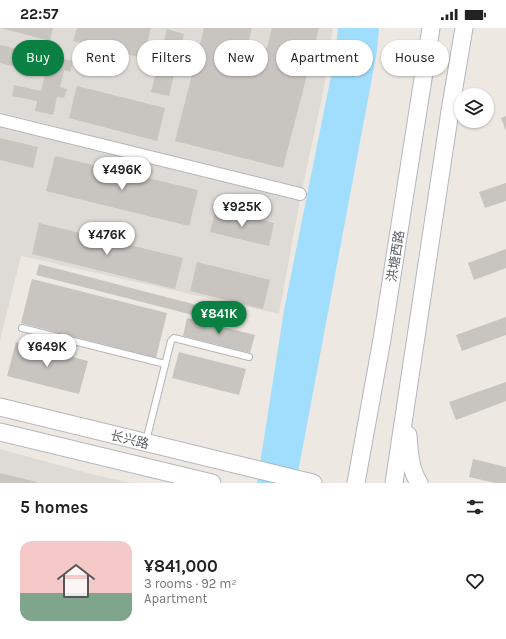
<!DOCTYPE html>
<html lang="en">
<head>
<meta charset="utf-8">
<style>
	:root { --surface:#fff; --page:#f6f6f6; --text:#222; --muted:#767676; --line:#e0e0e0; --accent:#0b8043 }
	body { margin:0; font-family:Karla,"Noto Sans SC",sans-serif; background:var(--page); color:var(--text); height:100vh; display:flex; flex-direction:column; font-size:15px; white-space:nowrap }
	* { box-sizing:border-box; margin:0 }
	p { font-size:13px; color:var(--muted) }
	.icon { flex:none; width:22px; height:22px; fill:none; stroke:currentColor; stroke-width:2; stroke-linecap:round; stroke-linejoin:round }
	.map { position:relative; height:455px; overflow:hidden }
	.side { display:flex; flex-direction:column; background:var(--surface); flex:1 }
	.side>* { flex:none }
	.hud { position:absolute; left:12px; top:12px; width:482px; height:36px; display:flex; gap:8px }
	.fabs { position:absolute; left:454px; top:60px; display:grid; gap:8px }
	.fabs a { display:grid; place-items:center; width:40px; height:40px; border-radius:50%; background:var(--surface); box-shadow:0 1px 3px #0004; font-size:20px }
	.price { position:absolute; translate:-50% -34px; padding:0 9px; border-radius:14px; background:#fff; color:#222; font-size:13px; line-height:26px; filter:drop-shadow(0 1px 2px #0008) }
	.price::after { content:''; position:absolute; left:50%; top:24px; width:12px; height:9px; margin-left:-6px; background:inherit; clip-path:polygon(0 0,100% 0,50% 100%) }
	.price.active { background:var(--accent); color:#fff }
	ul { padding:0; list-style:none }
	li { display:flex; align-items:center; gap:12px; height:100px; padding:0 20px }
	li+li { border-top:1px solid var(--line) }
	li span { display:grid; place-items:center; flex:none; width:112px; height:80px; border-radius:12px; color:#555 }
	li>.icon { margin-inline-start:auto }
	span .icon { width:48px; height:48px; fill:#fffc; stroke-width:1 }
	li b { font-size:17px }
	h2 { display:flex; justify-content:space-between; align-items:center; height:48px; padding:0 20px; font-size:17px }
	.pill { padding:0 14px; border-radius:18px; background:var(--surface); box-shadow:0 1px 3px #0004; font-size:14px; line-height:36px }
	.pill.active { background:var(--accent); color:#fff }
	.status { display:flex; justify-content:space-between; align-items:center; height:28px; padding:0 20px; background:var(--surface); direction:ltr }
	.status svg { height:11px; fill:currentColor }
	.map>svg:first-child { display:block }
	.industrial { fill:#dedbd6 }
	.water { fill:#a1defd }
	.building { fill:#c8c4bf }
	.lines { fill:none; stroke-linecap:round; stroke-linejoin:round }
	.lane-casing { stroke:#b2b5b9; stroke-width:8 }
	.street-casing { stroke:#b2b5b9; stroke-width:14 }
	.secondary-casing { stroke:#b3b7bc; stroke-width:19 }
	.lane { stroke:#fff; stroke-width:6 }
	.street { stroke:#fff; stroke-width:12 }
	.secondary { stroke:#fff; stroke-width:17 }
	.labels { text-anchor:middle; stroke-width:3; stroke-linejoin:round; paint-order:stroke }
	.street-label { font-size:13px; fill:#5a5e62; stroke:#fff }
</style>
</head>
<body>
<div class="status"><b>22:57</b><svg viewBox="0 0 49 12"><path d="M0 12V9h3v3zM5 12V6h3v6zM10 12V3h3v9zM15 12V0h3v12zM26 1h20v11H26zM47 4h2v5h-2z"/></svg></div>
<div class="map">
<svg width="506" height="455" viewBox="0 0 506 455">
	<rect width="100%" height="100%" fill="#ede9e2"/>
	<!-- industrial -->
	<path class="industrial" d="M0 0H333L324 60 302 162 0 84Z
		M0 98 300 172 279 286 21 228 0 312Z
		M0 421 95 447 132 455H0Z"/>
	<!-- water -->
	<path class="water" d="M338 0H379L377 23 296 455H257L284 282 335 28Z"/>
	<!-- building -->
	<path class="building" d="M1 0H53L50 13Z
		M77 0H151L143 30 73 13Z
		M204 0H252L248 15 267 20 272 0H319L283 140 175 113Z
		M167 1 184 6 169 68 151 64Z
		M0 17 39 26 35 44 0 35Z
		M49 28 73 33 70 44 64 42 60 59 67 61 64 70 57 69 53 87 35 83 37 73 12 68 14 57 41 63Z
		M77 58 165 80 157 113 69 90Z
		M506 88V103L501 90Z
		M0 110 38 119 33 140 0 132Z
		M55 128 198 162 189 198 46 163Z
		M506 155V173L485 180 479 164Z
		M216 181 274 195 269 218 210 204Z
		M39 195 183 230 175 261 32 226Z
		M506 221V240L474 252 468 235Z
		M197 234 270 252 263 281 190 263Z
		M39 236 239 288 236 298 36 247Z
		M32 251 167 285 156 330 21 295Z
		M506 289V307L462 323 456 307Z
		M187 290 255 307 250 325 183 308Z
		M16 314 88 333 79 366 7 348Z
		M179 324 246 341 239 367 172 350Z
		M506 354V373L456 392 449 374Z
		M473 431 506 439V455H495L469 449Z
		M0 445 37 454V455H0Z"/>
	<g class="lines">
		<defs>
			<path id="lane" d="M22 300 165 336
				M146 413 171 313 174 310 249 329"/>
			<path id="street" d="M0 92 300 166"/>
			<path id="secondary" d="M0 379 313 455
				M0 404 212 455
				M408 407C409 423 410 441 419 455
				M356 455 382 311 431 0
				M394 455 450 83 464 0"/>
		</defs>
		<!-- lane casing -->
		<use href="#lane" class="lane-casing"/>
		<!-- street casing -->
		<use href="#street" class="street-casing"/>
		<!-- secondary casing -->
		<use href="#secondary" class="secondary-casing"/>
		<!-- lane -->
		<use href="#lane" class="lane"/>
		<!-- street -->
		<use href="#street" class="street"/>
		<!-- secondary -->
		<use href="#secondary" class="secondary"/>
	</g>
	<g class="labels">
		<!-- street labels -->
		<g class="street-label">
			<text transform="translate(395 228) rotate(-81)" y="5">洪塘西路</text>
			<text transform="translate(130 411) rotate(14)" y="5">长兴路</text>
		</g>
	</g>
</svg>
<div class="fabs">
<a><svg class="icon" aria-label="layers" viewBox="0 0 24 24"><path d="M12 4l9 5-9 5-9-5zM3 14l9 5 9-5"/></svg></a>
</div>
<b class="price" style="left:122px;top:163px">¥496K</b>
<b class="price" style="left:242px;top:200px">¥925K</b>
<b class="price" style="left:107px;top:228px">¥476K</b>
<b class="price active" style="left:219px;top:307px">¥841K</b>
<b class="price" style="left:47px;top:340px">¥649K</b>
<div class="hud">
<a class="pill active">Buy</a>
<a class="pill">Rent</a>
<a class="pill">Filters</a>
<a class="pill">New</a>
<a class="pill">Apartment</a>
<a class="pill">House</a>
</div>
</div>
<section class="side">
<h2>5 homes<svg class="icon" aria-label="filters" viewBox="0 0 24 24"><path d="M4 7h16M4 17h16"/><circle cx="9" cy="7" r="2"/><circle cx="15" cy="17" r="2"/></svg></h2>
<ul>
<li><span style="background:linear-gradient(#f6c9c9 65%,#7fa58c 0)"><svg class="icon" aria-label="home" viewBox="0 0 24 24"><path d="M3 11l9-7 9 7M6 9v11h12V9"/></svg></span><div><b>¥841,000</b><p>3 rooms · 92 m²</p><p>Apartment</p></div><svg class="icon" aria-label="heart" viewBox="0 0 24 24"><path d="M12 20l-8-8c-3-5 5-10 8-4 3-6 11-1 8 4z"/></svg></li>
</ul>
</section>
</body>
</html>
